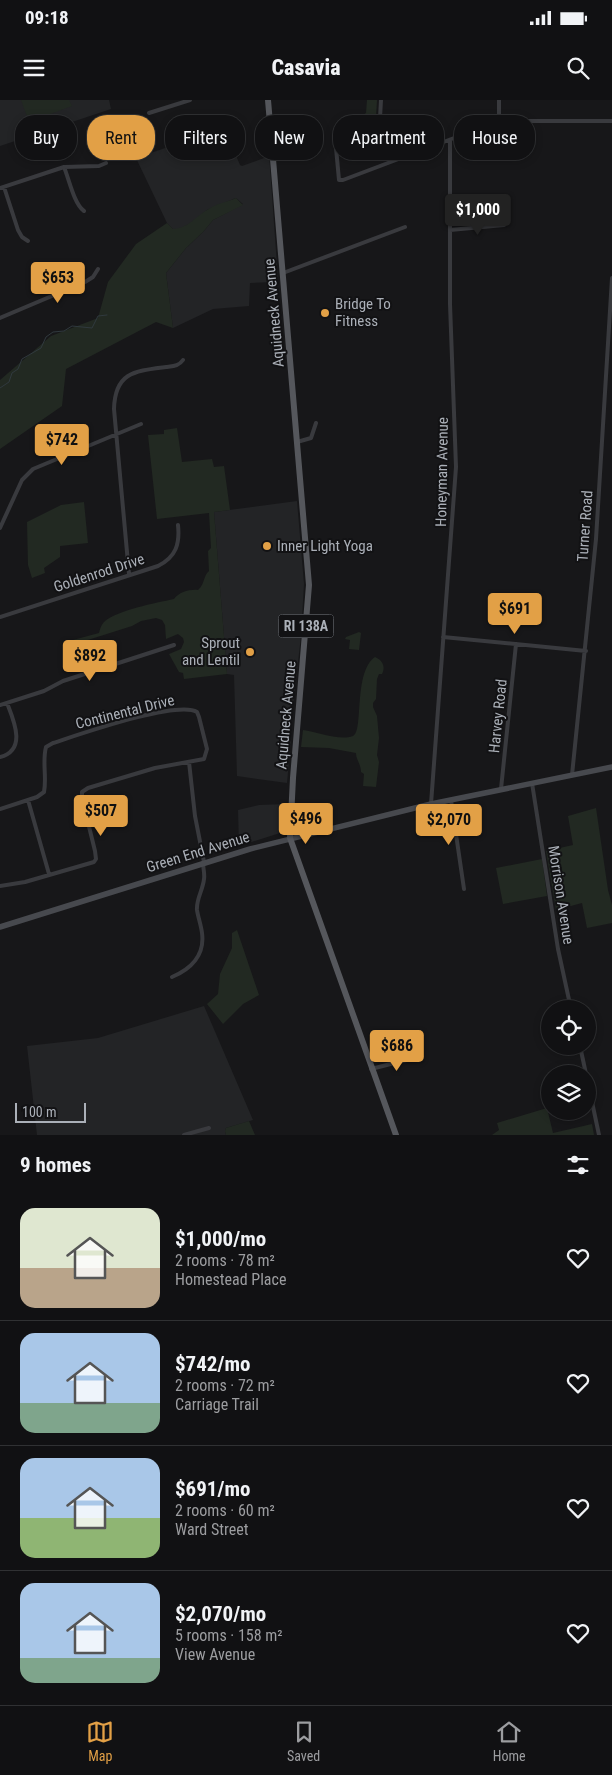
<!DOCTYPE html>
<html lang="en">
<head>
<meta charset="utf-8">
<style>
	:root { --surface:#111113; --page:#1a1a1c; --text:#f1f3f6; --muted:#9c9da0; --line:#303133; --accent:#e2a046 }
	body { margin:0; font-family:"Roboto Condensed",sans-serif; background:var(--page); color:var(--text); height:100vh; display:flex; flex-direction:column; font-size:19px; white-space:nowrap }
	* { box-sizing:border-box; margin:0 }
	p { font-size:16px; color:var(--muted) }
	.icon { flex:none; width:28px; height:28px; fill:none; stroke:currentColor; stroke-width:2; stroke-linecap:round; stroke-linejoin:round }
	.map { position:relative; height:1035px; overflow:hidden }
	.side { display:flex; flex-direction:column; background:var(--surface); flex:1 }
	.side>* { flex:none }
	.guide { position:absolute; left:15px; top:15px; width:582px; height:45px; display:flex; gap:10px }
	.tools { position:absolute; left:541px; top:900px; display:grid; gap:10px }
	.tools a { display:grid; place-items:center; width:55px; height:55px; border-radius:50%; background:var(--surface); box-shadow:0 2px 8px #0003,0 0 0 1px var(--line); font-size:25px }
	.scale { position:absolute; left:15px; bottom:12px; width:71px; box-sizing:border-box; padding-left:5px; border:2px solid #abb0b8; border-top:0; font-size:14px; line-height:18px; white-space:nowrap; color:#abb0b8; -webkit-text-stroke:4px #121214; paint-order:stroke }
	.price { position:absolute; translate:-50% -42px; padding:0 11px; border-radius:5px; background:var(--accent); color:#111; font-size:16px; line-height:32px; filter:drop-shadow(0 1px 2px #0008) }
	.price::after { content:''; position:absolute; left:50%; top:30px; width:15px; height:11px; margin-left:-8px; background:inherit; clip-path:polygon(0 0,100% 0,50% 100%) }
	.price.current { background:#222; color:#fff }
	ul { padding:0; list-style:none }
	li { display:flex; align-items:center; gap:15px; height:125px; padding:0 20px }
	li+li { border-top:1px solid var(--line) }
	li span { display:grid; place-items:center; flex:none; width:140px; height:100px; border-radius:15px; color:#555 }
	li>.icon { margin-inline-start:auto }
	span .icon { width:60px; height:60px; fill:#fffc; stroke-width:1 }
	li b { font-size:21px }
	h2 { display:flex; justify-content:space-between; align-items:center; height:60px; padding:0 20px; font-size:21px }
	.tag { padding:0 18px; border-radius:20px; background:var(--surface); box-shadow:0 2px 8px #0003,0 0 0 1px var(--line); font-size:18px; line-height:45px }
	.tag.current { background:var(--accent); color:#111 }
	.status { display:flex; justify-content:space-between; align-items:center; height:35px; padding:0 25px; background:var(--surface); direction:ltr }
	.status svg { height:14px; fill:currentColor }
	header { display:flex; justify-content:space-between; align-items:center; height:65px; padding:0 20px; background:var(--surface); font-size:22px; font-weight:800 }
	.menu { display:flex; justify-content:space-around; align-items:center; height:70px; border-top:1px solid var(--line); background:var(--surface); font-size:14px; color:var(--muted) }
	.menu a { display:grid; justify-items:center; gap:2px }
	.menu .current { color:var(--accent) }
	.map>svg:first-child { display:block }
	.built { fill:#232426 }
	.green { fill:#222922 }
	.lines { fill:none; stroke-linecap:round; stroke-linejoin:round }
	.stream { stroke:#30393e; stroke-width:1 }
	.street { stroke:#393a3e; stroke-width:4 }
	.secondary { stroke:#47494e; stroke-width:5.5 }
	.primary { stroke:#55575c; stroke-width:6 }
	.poi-dot { fill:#e2a046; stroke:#121214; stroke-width:2 }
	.labels { text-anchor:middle; stroke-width:4; stroke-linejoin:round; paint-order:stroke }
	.shield { fill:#121214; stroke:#7d8187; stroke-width:1 }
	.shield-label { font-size:14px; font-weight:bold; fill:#abb0b8 }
	.poi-label { font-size:15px; fill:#abb0b8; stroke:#121214; text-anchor:start }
	.street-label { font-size:15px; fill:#abb0b8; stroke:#121214 }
</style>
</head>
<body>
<div class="status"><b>09:18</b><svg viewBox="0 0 49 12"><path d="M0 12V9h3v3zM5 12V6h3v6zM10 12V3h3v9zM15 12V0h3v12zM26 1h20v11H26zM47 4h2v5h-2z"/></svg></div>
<header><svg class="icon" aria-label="menu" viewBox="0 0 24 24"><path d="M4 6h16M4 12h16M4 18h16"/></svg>Casavia<svg class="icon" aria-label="search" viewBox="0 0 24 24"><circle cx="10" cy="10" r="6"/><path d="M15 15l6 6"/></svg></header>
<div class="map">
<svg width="612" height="1035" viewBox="0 0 612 1035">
	<rect width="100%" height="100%" fill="#171719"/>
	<!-- built -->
	<path class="built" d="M0 0H109L111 9 0 46Z
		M230 42 240 65 242 66 264 58 269 54 278 179 274 182 250 183 249 206 213 209 173 228 166 173 186 148 203 132 213 120 243 104 236 98 207 110 193 122 180 129H173L167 123 136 58 177 44 182 56 194 52 195 54Z
		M297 401 304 484 301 536 290 632 291 640 287 683 237 676 234 575 227 574 214 412Z
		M286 704 282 730 280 733 239 746 238 710 259 705Z
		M204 906 253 1020 226 1028 225 1031 226 1035H37L27 946 98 938Z"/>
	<!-- green -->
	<path class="green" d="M21 0H69L72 6 29 22Z
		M367 0H377L376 17 341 30 339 25 355 20 366 13Z
		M236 98 243 105 213 120 203 132 186 148 166 173 173 228 156 222 66 269 62 306 0 349V280L51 236 98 218 108 182 136 144 167 123 173 129C189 128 195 117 207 110 215 104 227 102 236 98Z
		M177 328 182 362 212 359 214 367 224 366 230 410 214 412 227 574 184 579 183 573 179 572 169 554 181 549 184 542 183 538 178 534 166 539 165 525 162 520 156 518 141 521 132 526 72 545 73 540 99 533C100 529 101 525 104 522 117 510 156 503 174 499 179 492 190 489 198 490 205 484 203 476 209 471L208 451 211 448 209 413 157 419 148 335 164 334V330Z
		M84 402 88 443 60 446V457L44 468 45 473 32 478 28 465 27 422 61 405Z
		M359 532 361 533 359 550 349 549 350 540 345 539 346 537Z
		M375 557C382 560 386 566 382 574H379L377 579 376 599 373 603V607L377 616 379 638 377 655 379 662 376 687 363 686 364 674 361 672C361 664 356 660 356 653L329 648 301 647 303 630C317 632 339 641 353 636 364 632 353 572 375 557Z
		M596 708 608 790 612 805V823L587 828 582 803 556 810 546 751 573 745 568 716Z
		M542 759 547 796 503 804 496 768Z
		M237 830 259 895 243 904 223 924 207 904 218 894 220 874 232 848V833Z
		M547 1008 553 1033 592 1024 594 1035H492L499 1030 497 1023Z
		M249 1021 255 1035H226L225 1031 226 1028Z"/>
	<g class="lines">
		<!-- stream -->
		<path class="stream" d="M0 288 9 282 12 273 18 269 22 259 41 248 46 237 53 232 64 231 72 226 92 228 98 216 107 215"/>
		<!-- street -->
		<path class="street" d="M381 0 380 18 338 34 335 37 339 80H343L499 21H612
			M149 13 190 0
			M499 21V0
			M64 67C69 79 74 104 84 111
			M4 87 18 130 22 137 28 141
			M0 88 64 67 99 66 106 63
			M450 130 504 125
			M283 173 405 127
			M0 218 85 182 93 177 98 169
			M297 342 311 338 316 323
			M0 428 22 380 33 369 141 324
			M129 474 114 309C115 272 135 271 166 267 173 266 179 266 183 260
			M0 517 158 466C176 457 180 444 178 425
			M443 537 586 551
			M0 605 44 591 63 581 174 545
			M0 657C27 650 14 621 7 603
			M189 662 195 716 204 762
			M572 675 596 439 612 178
			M532 683 558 849 571 909
			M501 689 516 544
			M28 700 49 774
			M451 700 464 789
			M431 704 456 367 450 204V40
			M0 709 37 697 44 692C47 677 42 662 46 647L53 643C78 635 177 600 197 612L199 617 207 649 204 659 155 668 88 688 82 692V698L95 751 96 759 94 762 25 782 0 786
			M172 877C191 869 205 855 202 833 201 825 198 817 197 810 196 799 203 790 204 779 205 774 203 768 203 763
			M580 946 586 974
			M371 969 418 957
			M588 983 599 1035
			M184 1035 209 1028"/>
		<!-- secondary -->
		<path class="secondary" d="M0 827 250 749 431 704 612 667"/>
		<!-- primary -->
		<path class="primary" d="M268 0 309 485 293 678 290 738 396 1035"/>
	</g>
	<!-- markers -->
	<g class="poi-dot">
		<circle cx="325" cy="213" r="5"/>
		<circle cx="267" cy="446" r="5"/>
		<circle cx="250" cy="552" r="5"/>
	</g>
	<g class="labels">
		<!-- shield labels -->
		<rect class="shield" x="278.5" y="514.5" width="55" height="23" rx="4"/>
		<g class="shield-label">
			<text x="306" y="531">RI 138A</text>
		</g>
		<!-- poi labels -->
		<g class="poi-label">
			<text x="335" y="209">Bridge To<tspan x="335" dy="17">Fitness</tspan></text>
			<text x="277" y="451">Inner Light Yoga</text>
			<text x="240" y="548" text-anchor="end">Sprout<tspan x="240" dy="17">and Lentil</tspan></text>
		</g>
		<!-- street labels -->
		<g class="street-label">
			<text transform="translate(274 213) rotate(-95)" y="5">Aquidneck Avenue</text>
			<text transform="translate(442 372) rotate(-89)" y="5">Honeyman Avenue</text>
			<text transform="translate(585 426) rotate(-86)" y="5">Turner Road</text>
			<text transform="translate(99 473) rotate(-18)" y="5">Goldenrod Drive</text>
			<text transform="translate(125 612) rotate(-14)" y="5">Continental Drive</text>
			<text transform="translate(286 615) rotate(-85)" y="5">Aquidneck Avenue</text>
			<text transform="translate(498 616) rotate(-84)" y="5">Harvey Road</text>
			<text transform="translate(198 752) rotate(-17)" y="5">Green End Avenue</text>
			<text transform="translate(561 795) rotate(81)" y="5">Morrison Avenue</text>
		</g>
	</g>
</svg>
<div class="tools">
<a><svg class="icon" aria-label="locate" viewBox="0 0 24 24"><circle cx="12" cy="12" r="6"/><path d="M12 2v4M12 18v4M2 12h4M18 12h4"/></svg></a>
<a><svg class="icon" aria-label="layers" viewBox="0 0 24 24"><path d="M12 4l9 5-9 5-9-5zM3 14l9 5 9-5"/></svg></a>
</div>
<div class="scale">100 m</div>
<b class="price current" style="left:478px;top:136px">$1,000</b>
<b class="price" style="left:58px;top:204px">$653</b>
<b class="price" style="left:62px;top:366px">$742</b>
<b class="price" style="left:515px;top:535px">$691</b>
<b class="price" style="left:90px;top:582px">$892</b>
<b class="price" style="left:101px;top:737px">$507</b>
<b class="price" style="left:306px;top:745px">$496</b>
<b class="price" style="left:449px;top:746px">$2,070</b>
<b class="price" style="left:397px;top:972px">$686</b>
<div class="guide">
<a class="tag">Buy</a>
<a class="tag current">Rent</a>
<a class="tag">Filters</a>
<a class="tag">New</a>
<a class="tag">Apartment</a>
<a class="tag">House</a>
</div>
</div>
<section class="side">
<h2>9 homes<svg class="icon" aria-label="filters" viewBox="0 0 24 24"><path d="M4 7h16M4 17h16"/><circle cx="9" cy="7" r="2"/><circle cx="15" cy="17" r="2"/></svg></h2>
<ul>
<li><span style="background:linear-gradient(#dfe7d0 60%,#b9a48a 0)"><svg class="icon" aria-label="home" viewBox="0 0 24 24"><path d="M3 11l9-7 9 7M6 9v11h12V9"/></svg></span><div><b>$1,000/mo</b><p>2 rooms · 78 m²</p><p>Homestead Place</p></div><svg class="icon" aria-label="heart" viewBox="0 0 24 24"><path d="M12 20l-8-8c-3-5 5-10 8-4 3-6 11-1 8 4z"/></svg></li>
<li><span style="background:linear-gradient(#a9c7e8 70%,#7fa58c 0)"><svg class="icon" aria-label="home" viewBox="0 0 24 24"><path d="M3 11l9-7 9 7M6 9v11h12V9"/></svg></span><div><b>$742/mo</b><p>2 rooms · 72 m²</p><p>Carriage Trail</p></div><svg class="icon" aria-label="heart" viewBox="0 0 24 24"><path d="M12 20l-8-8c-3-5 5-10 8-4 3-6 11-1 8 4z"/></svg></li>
<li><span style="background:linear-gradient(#a9c7e8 60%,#8fb573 0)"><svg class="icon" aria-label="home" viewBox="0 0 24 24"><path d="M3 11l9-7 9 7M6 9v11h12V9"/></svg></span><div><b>$691/mo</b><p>2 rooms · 60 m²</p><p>Ward Street</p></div><svg class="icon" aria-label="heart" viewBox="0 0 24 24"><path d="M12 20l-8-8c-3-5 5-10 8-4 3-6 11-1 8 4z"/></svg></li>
<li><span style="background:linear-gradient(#a9c7e8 75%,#7fa58c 0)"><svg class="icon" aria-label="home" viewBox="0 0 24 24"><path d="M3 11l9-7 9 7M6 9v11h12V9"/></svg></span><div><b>$2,070/mo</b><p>5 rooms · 158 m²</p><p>View Avenue</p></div><svg class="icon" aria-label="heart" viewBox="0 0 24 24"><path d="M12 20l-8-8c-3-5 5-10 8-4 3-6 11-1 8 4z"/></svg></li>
</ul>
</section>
<nav class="menu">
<a class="current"><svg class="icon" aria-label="map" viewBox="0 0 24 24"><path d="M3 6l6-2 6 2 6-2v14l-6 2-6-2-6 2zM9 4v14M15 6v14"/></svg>Map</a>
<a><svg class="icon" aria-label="saved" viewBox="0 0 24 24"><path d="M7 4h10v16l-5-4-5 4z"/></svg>Saved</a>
<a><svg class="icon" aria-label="home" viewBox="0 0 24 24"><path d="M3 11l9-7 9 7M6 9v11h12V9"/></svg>Home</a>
</nav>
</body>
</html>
